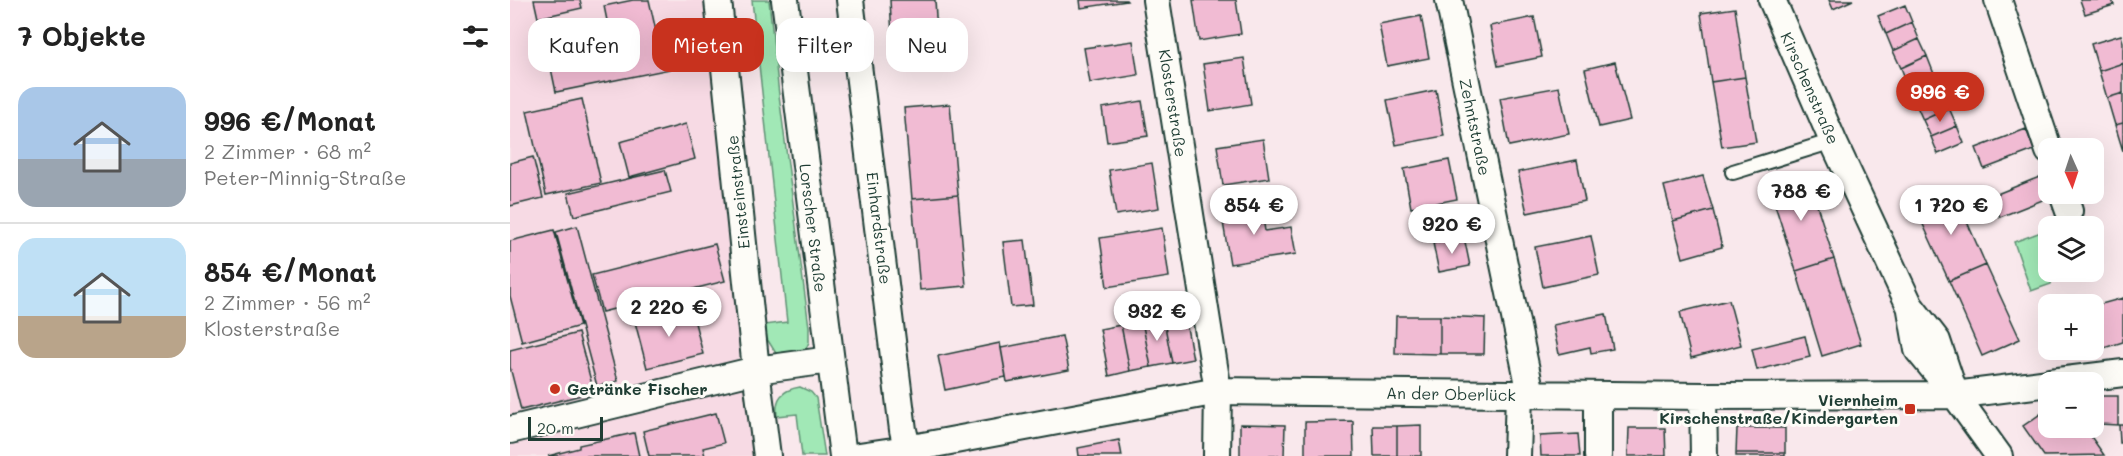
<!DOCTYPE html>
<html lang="de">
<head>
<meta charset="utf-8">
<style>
	:root { --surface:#fff; --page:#f2f2f2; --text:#222; --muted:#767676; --line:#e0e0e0; --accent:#c8321e }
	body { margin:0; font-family:Mali,sans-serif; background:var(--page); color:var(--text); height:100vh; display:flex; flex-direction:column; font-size:22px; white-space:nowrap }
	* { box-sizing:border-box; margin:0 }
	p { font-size:20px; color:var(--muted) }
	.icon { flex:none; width:33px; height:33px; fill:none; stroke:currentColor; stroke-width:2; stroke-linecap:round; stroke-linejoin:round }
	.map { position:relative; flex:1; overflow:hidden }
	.sheet { display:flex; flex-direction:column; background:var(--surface); width:510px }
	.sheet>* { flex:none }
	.guide { position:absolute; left:18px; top:18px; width:570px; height:54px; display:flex; gap:12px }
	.needle { width:39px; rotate:177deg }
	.tools { position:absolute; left:1528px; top:138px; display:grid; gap:12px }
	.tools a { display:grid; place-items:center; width:66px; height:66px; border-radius:12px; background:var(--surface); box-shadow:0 6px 24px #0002; font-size:30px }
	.scale { position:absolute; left:18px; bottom:15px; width:75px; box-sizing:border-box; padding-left:6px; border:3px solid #1f3d34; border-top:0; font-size:16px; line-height:21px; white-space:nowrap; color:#1f3d34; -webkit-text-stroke:4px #fdfcf7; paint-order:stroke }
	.price { position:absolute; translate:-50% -51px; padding:0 14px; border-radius:21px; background:#fff; color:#222; font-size:20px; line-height:39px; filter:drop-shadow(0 2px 3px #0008) }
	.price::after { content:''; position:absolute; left:50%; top:36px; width:18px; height:14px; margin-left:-9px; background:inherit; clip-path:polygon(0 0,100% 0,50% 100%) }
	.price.current { background:var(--accent); color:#fff }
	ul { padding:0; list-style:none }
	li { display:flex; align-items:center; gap:18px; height:150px; padding:0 18px }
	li+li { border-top:2px solid var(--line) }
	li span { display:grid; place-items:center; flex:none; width:168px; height:120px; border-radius:18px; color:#555 }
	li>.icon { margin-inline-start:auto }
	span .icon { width:72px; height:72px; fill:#fffc; stroke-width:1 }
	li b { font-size:26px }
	h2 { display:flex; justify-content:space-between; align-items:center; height:72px; padding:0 18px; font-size:26px }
	.chip { padding:0 21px; border-radius:18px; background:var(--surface); box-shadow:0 6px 24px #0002; font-size:21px; line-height:54px }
	.chip.current { background:var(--accent); color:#fff }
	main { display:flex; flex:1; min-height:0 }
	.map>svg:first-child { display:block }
	.built { fill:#f7dae4 }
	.green { fill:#a1e8b6; stroke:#609275; stroke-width:1.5 }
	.building { fill:#f1bbd3; stroke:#1f3d34; stroke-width:1.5 }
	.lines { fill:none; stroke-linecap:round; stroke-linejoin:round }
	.service-casing { stroke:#1f3d34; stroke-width:18 }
	.minor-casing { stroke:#1f3d34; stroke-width:30 }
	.service { stroke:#fdfcf7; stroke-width:14 }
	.minor { stroke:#fdfcf7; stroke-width:26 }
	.poi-dot { fill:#c8321e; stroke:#fdfcf7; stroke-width:2 }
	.labels { text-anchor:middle; stroke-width:6; stroke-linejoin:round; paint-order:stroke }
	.street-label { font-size:16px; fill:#1f3d34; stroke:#fdfcf7 }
	.poi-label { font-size:16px; font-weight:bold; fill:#1f3d34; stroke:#fdfcf7; text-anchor:start }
</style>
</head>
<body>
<main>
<section class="sheet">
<h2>7 Objekte<svg class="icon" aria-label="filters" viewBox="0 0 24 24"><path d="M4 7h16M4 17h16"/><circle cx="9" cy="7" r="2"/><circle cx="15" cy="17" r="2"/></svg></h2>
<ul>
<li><span style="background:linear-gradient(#a9c7e8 60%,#9aa5b1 0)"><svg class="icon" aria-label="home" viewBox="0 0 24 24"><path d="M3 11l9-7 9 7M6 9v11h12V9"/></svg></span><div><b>996 €/Monat</b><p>2 Zimmer · 68 m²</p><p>Peter-Minnig-Straße</p></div></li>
<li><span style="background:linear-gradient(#bfe0f5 65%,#b9a48a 0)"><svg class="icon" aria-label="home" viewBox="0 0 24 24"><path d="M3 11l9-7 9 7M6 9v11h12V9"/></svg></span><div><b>854 €/Monat</b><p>2 Zimmer · 56 m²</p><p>Klosterstraße</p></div></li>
</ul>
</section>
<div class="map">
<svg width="1613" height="456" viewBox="0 0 1613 456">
	<rect width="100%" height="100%" fill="#f9e8ec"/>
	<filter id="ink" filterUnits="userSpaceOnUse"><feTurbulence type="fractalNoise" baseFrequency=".0167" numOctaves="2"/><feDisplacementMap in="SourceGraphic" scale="12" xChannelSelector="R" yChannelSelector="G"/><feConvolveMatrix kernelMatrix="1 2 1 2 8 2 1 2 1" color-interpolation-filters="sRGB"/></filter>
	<g filter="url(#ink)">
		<!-- built -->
		<path class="built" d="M0 0H201L248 456H0Z"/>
		<!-- green -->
		<path class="green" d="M242 0H259L269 95 299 327V342L295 351 267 355 257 339 255 325 277 322Z
			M1539 229V272H1544L1541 284 1521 291 1504 242Z
			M290 387 301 392 306 398 315 456H292L287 414 267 416C265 398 272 390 290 387Z"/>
		<!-- building -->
		<path class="building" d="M24 0H70L72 8 28 18Z
			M123 0H139L146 31 166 27 175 66 46 92 38 54 101 40 94 6Z
			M380 0H425L428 52 383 54Z
			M570 0H616L617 1 571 8Z
			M683 0H726L731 34 689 41Z
			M1319 0H1343L1323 9Z
			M1570 0H1602L1604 5 1575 14Z
			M1395 5 1402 22 1376 34 1368 16Z
			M1225 8 1235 77 1201 82 1191 13Z
			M911 16 919 58 877 66 869 24Z
			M1024 17 1032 57 988 66 980 26Z
			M1402 22 1409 39 1383 51 1376 34Z
			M1611 35 1613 42V63L1589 71 1581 44Z
			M1409 39 1417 56 1391 68 1383 51Z
			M623 41 628 75 580 83 574 48Z
			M1417 56 1424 74 1398 85 1391 68Z
			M734 58 741 104 700 111 693 64Z
			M1105 62 1120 120 1089 127 1075 69Z
			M1613 63V93L1597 98 1589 71Z
			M1424 74 1432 91 1405 102 1398 85Z
			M1235 77 1246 142 1212 147 1201 82Z
			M1049 87 1059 134 999 146 990 98Z
			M926 90 934 136 886 145 877 100Z
			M1432 91 1439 108 1413 120 1405 102Z
			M1613 93V123L1605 125 1597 98Z
			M72 99 91 183 36 195 17 111Z
			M632 101 638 136 597 142 592 108Z
			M440 104 448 195 402 199 394 108Z
			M1439 108 1447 126 1421 137 1413 120Z
			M1613 123V151L1605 125Z
			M176 124 185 159 119 177 110 142Z
			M1447 126 1454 143 1428 154 1421 137Z
			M1516 129 1524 150 1474 169 1466 148Z
			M753 139 759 178 713 185 707 146Z
			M23 157 33 198 0 206V163Z
			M939 160 947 199 901 208 894 169Z
			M1067 160 1075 201 1017 213 1008 172Z
			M642 163 649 208 606 215 599 170Z
			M155 170 161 192 64 216 58 193Z
			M1297 174 1324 259 1286 271 1259 186Z
			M1193 176 1203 210 1163 221 1154 186Z
			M1532 176 1540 197 1490 217 1482 196Z
			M1443 190 1476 265 1439 281 1405 207Z
			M448 195 456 286 410 290 402 199Z
			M751 204 755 231 781 227 786 254 720 264 711 210Z
			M1203 210 1212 247 1173 258 1163 221Z
			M67 226 108 381 87 386 46 232Z
			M652 228 659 277 597 287 590 238Z
			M44 230 70 326 12 342 0 296V241Z
			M1081 236 1089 275 1033 287 1025 247Z
			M954 237 960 266 929 272 923 243Z
			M515 240 523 305 501 307 493 242Z
			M205 244 215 281 92 312 82 275Z
			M1324 259 1351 344 1312 356 1286 271Z
			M1476 265 1510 339 1472 356 1439 281Z
			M1613 298V342L1568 356 1566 350H1584V306Z
			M1219 300 1231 345 1181 358 1170 312Z
			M181 307 193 354 137 368 125 322Z
			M674 312 683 359 662 363 653 316Z
			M1096 314 1103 349 1081 353 1080 347 1049 354 1043 325Z
			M653 316 662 363 641 367 632 321Z
			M886 316H930V354L885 353Z
			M930 316 975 318 974 354H930Z
			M632 321 641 367 620 371 611 325Z
			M611 325 620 371 599 376 590 329Z
			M68 333 84 392 11 410 0 367V350Z
			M552 336 559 370 497 382 491 348Z
			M1295 336 1300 357 1247 370 1242 349Z
			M490 343 496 377 435 390 428 356Z
			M1590 396H1608V425L1590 424Z
			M1539 408V428H1575L1594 455 1534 456 1513 426Z
			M206 413 214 443 193 448 195 456H139L133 431Z
			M843 421 844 456H795V422Z
			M730 424 775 425 774 456H730Z
			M911 425V456H887V426Z
			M1609 425H1613V443H1610Z
			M863 426H887V456H864Z
			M1119 428H1155L1156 456H1118Z
			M1227 428H1275V453H1226Z
			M124 433 129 456H38L69 448V445Z
			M1068 434 1070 456H1031L1030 436Z
			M609 440 612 456H569L568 448Z
			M1226 453H1275V456H1226Z"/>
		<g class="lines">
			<defs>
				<path id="service" d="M1223 172 1323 141"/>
				<path id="minor" d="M208 0 246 370 257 456
					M275 0 333 456
					M340 0 393 430 399 456
					M646 0 708 391 707 456
					M939 0 1021 394
					M1262 0 1323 141 1400 306 1427 341 1445 395
					M1488 0 1539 151
					M1553 194 1559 211
					M1401 310 1408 350 1445 395 1489 456
					M1540 382 1613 373
					M1088 396V456
					M1193 396 1194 456
					M0 430 246 370 320 360
					M349 456 397 449 708 391 1193 396 1445 395 1539 383
					M1007 456 1009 394"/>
			</defs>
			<!-- service casing -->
			<use href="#service" class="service-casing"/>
			<!-- minor casing -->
			<use href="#minor" class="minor-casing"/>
			<!-- service -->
			<use href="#service" class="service"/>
			<!-- minor -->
			<use href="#minor" class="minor"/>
		</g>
	</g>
	<!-- markers -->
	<g class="poi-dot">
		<circle cx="45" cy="389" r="6"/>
		<rect x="1394" y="403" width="12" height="12" rx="3"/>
	</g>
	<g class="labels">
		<!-- street labels -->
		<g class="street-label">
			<text transform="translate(1300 88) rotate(66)" y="6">Kirschenstraße</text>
			<text transform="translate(663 103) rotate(81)" y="6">Klosterstraße</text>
			<text transform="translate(965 127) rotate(78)" y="6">Zehntstraße</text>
			<text transform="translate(228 192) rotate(-96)" y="6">Einsteinstraße</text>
			<text transform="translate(303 228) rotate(83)" y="6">Lorscher Straße</text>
			<text transform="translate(369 228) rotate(83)" y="6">Einhardstraße</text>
			<text transform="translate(941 394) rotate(1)" y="6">An der Oberlück</text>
		</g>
		<!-- poi labels -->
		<g class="poi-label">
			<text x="57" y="395">Getränke Fischer</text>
			<text x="1388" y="406" text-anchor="end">Viernheim<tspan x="1388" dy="18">Kirschenstraße/Kindergarten</tspan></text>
		</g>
	</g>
</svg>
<div class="tools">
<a><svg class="needle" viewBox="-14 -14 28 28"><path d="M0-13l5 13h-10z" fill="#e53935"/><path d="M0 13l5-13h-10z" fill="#767676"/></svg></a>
<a><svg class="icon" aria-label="layers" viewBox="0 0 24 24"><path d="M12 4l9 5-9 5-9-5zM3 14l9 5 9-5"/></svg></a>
<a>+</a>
<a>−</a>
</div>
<div class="scale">20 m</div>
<b class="price current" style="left:1430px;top:123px">996 €</b>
<b class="price" style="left:1291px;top:222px">788 €</b>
<b class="price" style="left:744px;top:236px">854 €</b>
<b class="price" style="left:1441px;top:236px">1 720 €</b>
<b class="price" style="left:942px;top:255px">920 €</b>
<b class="price" style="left:159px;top:338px">2 220 €</b>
<b class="price" style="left:647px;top:342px">932 €</b>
<div class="guide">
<a class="chip">Kaufen</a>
<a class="chip current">Mieten</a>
<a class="chip">Filter</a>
<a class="chip">Neu</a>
</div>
</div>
</main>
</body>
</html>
